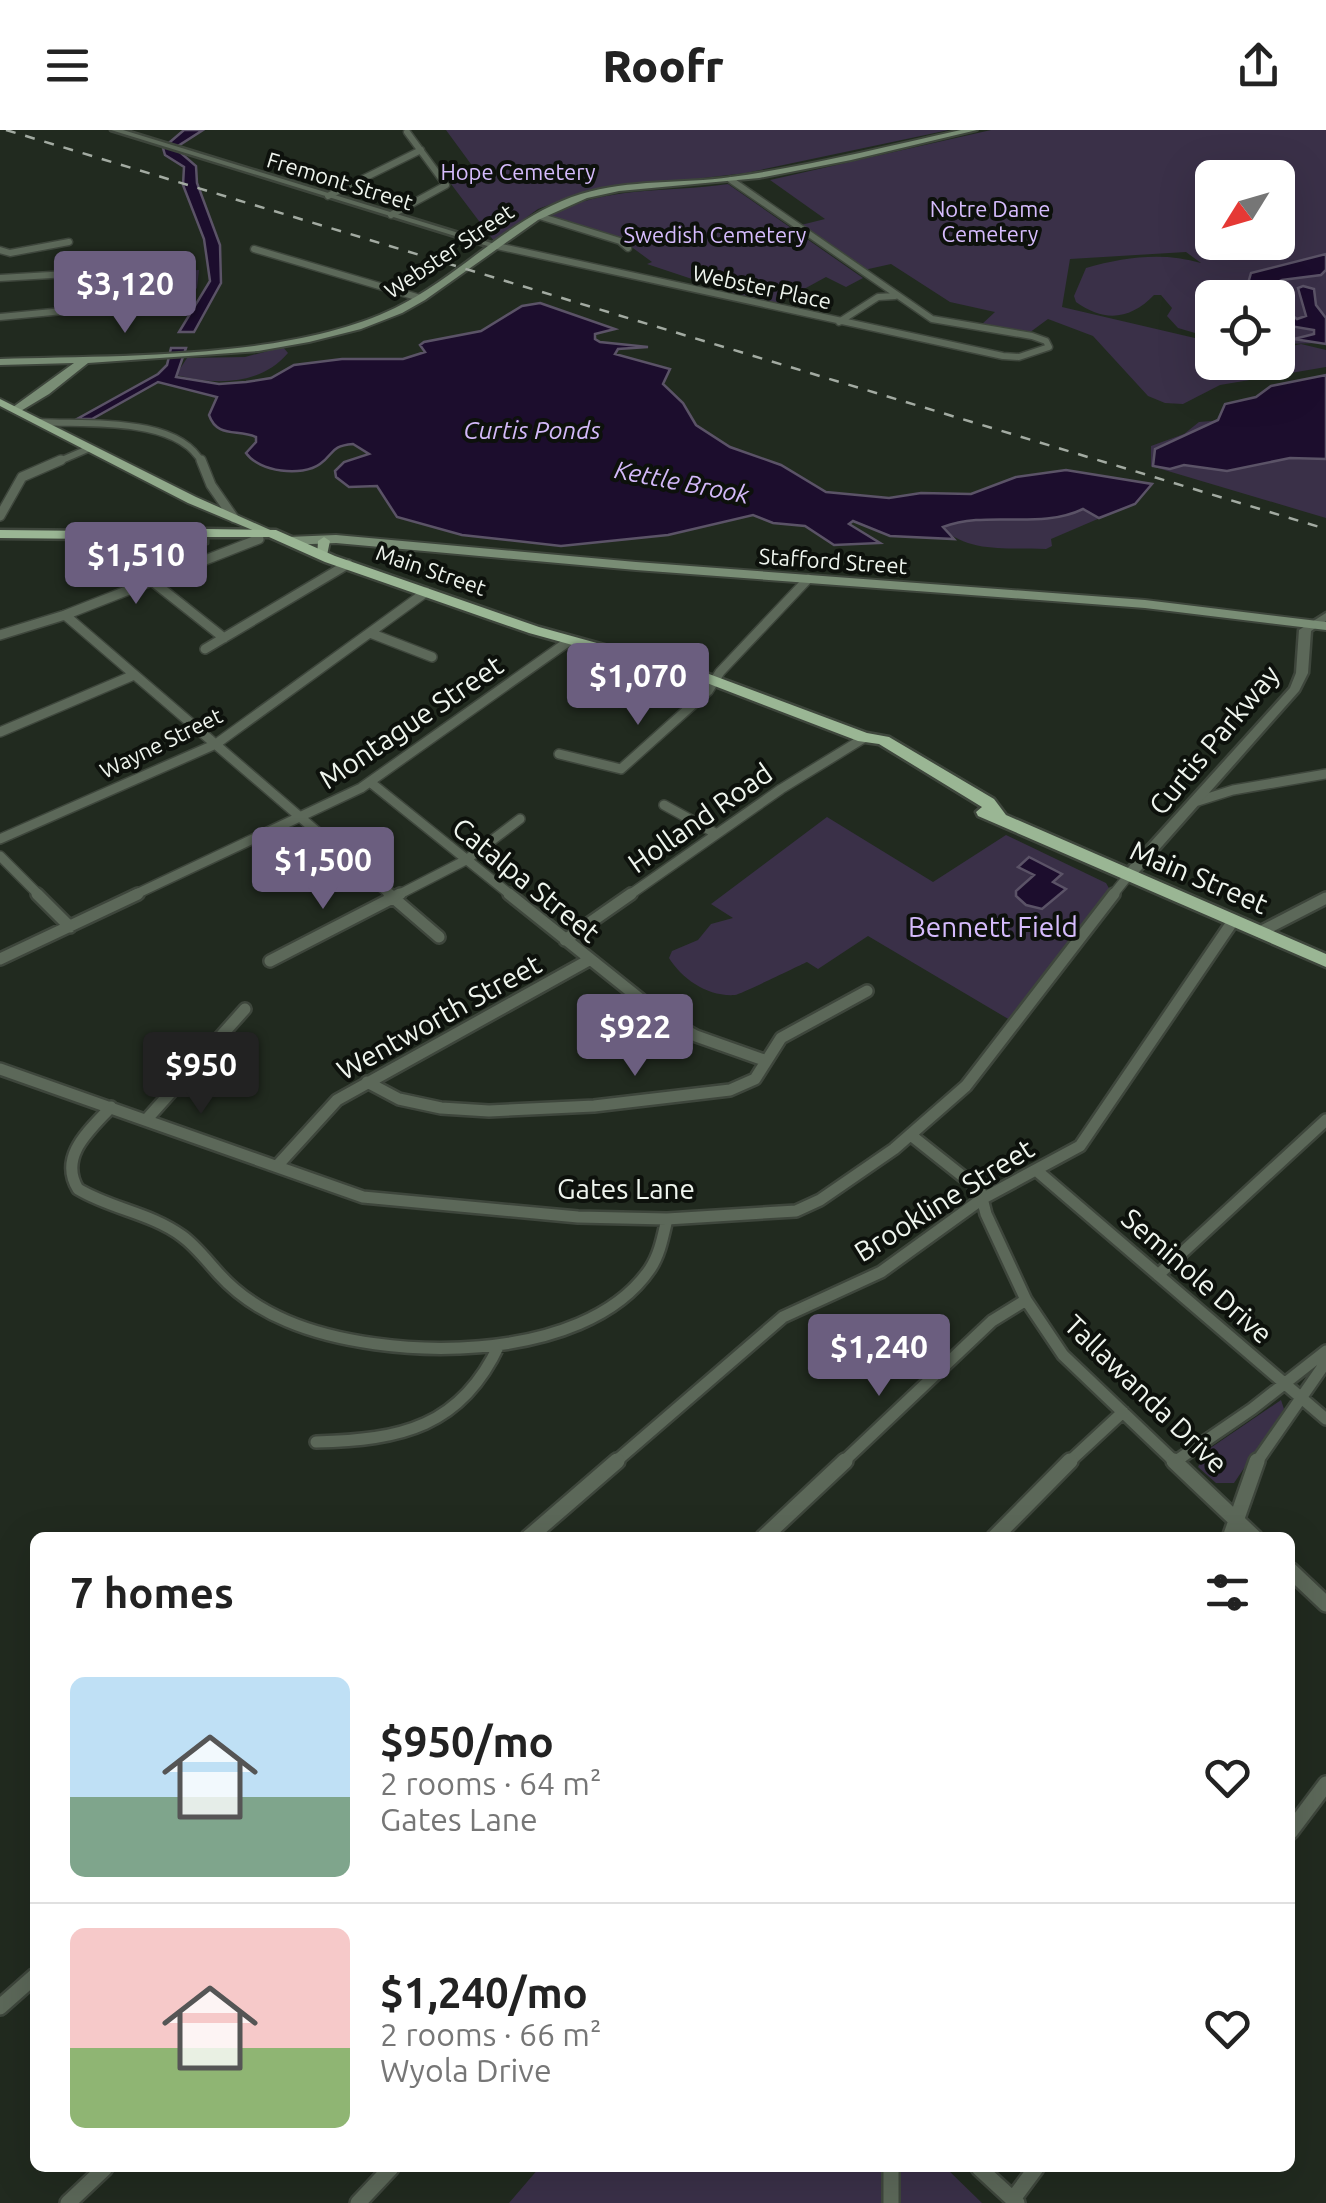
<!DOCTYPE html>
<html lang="en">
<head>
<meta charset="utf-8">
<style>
	:root { --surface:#fff; --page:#f2f2f2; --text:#222; --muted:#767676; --line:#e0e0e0; --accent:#6b5e7f }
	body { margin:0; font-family:Ubuntu,sans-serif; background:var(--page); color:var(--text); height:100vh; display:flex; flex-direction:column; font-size:38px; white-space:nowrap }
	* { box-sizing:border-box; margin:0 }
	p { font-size:32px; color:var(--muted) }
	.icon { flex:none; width:55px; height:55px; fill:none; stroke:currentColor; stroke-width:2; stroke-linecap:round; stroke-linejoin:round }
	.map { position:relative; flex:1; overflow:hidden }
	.side { position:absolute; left:30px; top:1402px; width:1265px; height:640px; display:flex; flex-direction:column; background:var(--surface); border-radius:15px; box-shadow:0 10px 40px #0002 }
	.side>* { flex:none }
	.needle { width:65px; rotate:233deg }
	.tools { position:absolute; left:1195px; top:30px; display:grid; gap:20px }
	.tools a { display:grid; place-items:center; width:100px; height:100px; border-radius:15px; background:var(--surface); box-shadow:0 10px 40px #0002; font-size:50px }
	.price { position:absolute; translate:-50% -85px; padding:0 22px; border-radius:10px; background:var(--accent); color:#fff; font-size:32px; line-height:65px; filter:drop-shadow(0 2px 5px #0008) }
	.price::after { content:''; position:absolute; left:50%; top:60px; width:30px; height:22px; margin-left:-15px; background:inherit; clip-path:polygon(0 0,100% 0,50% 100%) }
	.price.on { background:#222; color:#fff }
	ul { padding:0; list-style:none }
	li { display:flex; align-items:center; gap:30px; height:250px; padding:0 40px }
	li+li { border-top:2px solid var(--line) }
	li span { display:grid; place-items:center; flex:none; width:280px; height:200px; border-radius:15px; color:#555 }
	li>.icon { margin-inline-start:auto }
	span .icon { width:120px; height:120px; fill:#fffc; stroke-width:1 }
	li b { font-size:42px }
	h2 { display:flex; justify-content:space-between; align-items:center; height:120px; padding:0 40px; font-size:42px }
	header { display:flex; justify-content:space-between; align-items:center; height:130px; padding:0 40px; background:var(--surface); font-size:45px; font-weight:800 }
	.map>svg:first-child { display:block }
	.green { fill:#3a3048; fill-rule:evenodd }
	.water { fill:#1c0d2d; stroke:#5b5367; stroke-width:2.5 }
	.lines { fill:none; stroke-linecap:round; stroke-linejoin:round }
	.minor-far3-casing { stroke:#3e463c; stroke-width:9 }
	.minor-far2-casing { stroke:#3e463c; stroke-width:12 }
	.minor-far1-casing { stroke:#3e463c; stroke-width:16 }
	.minor-casing { stroke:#3e463c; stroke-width:20 }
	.tertiary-casing { stroke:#3e463c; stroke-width:5 }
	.secondary-casing { stroke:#3e463c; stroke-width:4 }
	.primary-casing { stroke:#3e463c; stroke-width:4 }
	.trunk-casing { stroke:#3e463c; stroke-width:5 }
	.minor-far3 { stroke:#5c6859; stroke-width:6 }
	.minor-far2 { stroke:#5c6859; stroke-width:9 }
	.minor-far1 { stroke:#5c6859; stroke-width:11 }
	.minor { stroke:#5c6859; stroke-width:15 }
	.tertiary { fill:#5c6859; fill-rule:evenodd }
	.secondary { fill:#798d75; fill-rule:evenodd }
	.primary { fill:#90a98a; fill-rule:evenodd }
	.trunk { fill:#9ab694; fill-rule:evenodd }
	.rail { stroke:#a3aba2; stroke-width:2.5; stroke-dasharray:10 10; stroke-linecap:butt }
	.labels { text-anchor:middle; stroke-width:8; stroke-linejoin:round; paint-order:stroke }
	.far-park-label { font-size:22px; fill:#d6bcfd; stroke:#0d110c }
	.far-street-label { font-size:22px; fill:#eff5ee; stroke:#0d110c }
	.far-water-label { font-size:25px; font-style:italic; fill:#d3b9f9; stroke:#0d110c }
	.street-label { font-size:28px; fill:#eff5ee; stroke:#0d110c }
	.park-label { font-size:28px; fill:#d6bcfd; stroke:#0d110c }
</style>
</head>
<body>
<header><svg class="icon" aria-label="menu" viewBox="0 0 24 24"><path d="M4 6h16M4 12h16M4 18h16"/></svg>Roofr<svg class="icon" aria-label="share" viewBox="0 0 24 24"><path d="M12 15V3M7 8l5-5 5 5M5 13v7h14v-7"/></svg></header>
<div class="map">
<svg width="1326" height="2073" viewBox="0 0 1326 2073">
	<rect width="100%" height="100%" fill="#212a1f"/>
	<!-- green -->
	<path class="green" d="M446 0H949L746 43 584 62 538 79 494 111 445 46 476 41Z
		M991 0H1326V213L1278 214V194L1323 199 1278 190V168H1212V208L1178 198 1167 186 1172 178 1161 165H1154C1131 189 1105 193 1076 172L1074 166 1086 138C1125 127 1163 122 1201 133L1186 122 1070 129 1062 177 1212 212V232H1278V219L1301 214 1326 220V237L1220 255 1183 274 1165 273 1148 266 1093 206 1048 189 1029 203 981 195 995 182 950 172 891 134 864 140 801 95 825 89 770 50ZM1212 48H1278V112H1212Z
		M728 54 863 148 846 157 826 147 773 176 647 134 652 132 622 110 548 86C605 55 666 63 728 54Z
		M199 140 197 158 183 172 124 174 125 157 110 158 111 145Z
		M283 217 288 223C260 256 215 255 176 245L187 228 245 227Z
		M1326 255V388L1151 336V316L1184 304 1199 292 1223 290Z
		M1083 379 1100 388 1051 409 1052 416 1046 419C1010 417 970 424 942 398 987 378 1040 399 1083 379Z
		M827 687 933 752 1006 705 1106 753 1110 760 1010 890 868 806 818 839 807 832C796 837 741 864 735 865 708 867 682 849 669 828L672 821 698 810 711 794 733 788 711 774Z
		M1281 1270 1284 1279 1234 1353H1216L1198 1337 1206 1321Z
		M539 2038H946L982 2073H509Z"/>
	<!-- water -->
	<path class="water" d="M184 0H203L175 18 196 36 197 53 220 115 221 153 194 202H179L210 151 204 109 183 55 184 37 165 25 163 18Z
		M1326 124V140L1321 145 1282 150 1267 157 1272 167H1252L1247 157 1251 143Z
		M1303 156 1314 159 1316 175 1326 188V214L1294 209 1314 204V200L1278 194V175L1297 189 1306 186 1298 158Z
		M540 173 615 199 595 204V209L600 212 648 217 618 219 615 224 670 239 663 254 683 273 696 295 730 317 781 335 826 362 889 368 921 363 971 364 1016 347 1066 340 1152 354 1135 374 1099 388 1083 379C1039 400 988 380 943 397L954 409 890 406 853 391 849 394 880 413 834 415 805 396 773 393 753 385 668 405 561 416 462 405 397 387 377 356 349 357 336 347 335 341 344 332 369 324 353 314C330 316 335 323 320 334 302 347 259 342 246 323L256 312V307C237 299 217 308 209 285L217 267 158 252 92 289H77L158 244 167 235 171 218H186L176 247 219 254 246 252 271 248 294 235 342 229H403L425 222 420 215 424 212 481 201 522 176Z
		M1326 245V329L1290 328 1227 341 1184 335 1170 339 1153 336 1155 319 1218 290 1225 274 1256 267 1271 256Z
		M1029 727 1062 744 1053 752 1066 759 1042 779 1026 775 1016 766V761L1034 745 1018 737Z"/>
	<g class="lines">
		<defs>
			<path id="minor-far3" d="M328 66 421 20
				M391 85 446 55 407 2
				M539 86 620 111 628 118
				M497 116 1003 226 1019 227 1049 217 1046 211 1032 206 932 189 731 50
				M254 119 420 168
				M0 120 10 123 69 112
				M0 148 102 142
				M0 187 116 176
				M839 192 878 167 895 166
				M40 292C87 295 178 286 202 333
				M55 333 90 318"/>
			<path id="minor-far2" d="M201 330 211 355 234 388
				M0 386 22 347 61 330
				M152 451 224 508
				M65 485 392 766
				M370 503 432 527
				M0 505 65 485 259 409
				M205 519 348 434
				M0 602 134 545
				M559 624 621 639 708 561 720 542 808 449
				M370 652 512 766
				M1198 671 1233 660 1326 644
				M664 675 715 703
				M0 709 216 614 426 462
				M0 726 40 766
				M132 766 361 658 569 511
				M396 766 466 730 520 689
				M628 766 781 659 864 608
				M1112 766 1128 746"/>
			<path id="minor-far1" d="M37 764 70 797
				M389 764 439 807
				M509 764 664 888 696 906 764 930
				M1260 802 1326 768
				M565 810 631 764
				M0 829 138 764
				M270 831 400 764
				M0 939 363 1067 578 1087 667 1089 796 1081 820 1070 894 1019 966 956 1114 764
				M367 952 399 969 441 978 489 981 594 976 730 960 755 949 781 908 867 861
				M111 977C90 1000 58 1026 78 1059 111 1079 151 1083 182 1106 196 1116 207 1131 219 1144 238 1165 261 1180 287 1191 383 1232 584 1236 650 1139 660 1124 663 1106 667 1089
				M147 989 245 879
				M912 1006 980 1060 986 1084 1026 1170 1063 1225 1176 1333
				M277 1036 337 970 589 830
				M1036 1040 1326 1289
				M1158 1145 1326 990
				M316 1312C401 1310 461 1297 499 1215
				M1176 1331 1252 1279 1326 1221
				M614 1333 783 1187 881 1142 982 1069 1080 1016 1233 791
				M842 1333 992 1191 1026 1170
				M1068 1333 1123 1282
				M1256 1333 1326 1232"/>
			<path id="minor" d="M1174 1331 1255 1408
				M528 1408 617 1331
				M763 1408 845 1331
				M994 1408 1070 1331
				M1230 1408 1257 1331
				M1290 1440 1326 1474
				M1290 1702 1326 1654
				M0 1877 35 1846
				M891 2038V2073
				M979 2038 1017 2073
				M1013 2069 1036 2038
				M68 2073 105 2038
				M358 2073 391 2038"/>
			<path id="tertiary" d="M111 0H123L501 116 494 118Z
				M1326 483V491L1311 501 1308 543 1299 561 1133 749H1123L1122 746 1123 743 1290 558 1296 543 1299 500Z"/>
			<path id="secondary" d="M961 0H977L851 30 759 48 619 61 587 68 538 90 425 170 402 183 361 199 309 212 258 221 88 233 49 264 19 282 9 280 74 233 0 235V229C119 225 288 230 395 178 461 146 510 86 581 64 630 49 682 54 731 47 809 36 885 17 961 0Z
				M336 405 636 432 1145 470 1326 492V500L1145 478 636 440 336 413 288 415 282 411 288 407Z"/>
			<path id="primary" d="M0 269 196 367 277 403 267 406 188 373 0 276Z
				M324 407 330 411 327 425 317 428 318 411Z"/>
			<path id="trunk" d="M206 399 276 400 335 426 539 497 709 544 867 603 889 607 994 669 1006 685 1326 824V837L978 686 976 682 982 677 879 614 858 611 699 550 529 503 325 432 269 407H207V413L191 410 0 408V400L193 402Z"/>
		</defs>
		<!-- minor-far3 casing -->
		<use href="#minor-far3" class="minor-far3-casing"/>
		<!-- minor-far2 casing -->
		<use href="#minor-far2" class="minor-far2-casing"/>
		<!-- minor-far1 casing -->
		<use href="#minor-far1" class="minor-far1-casing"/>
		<!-- minor casing -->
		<use href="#minor" class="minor-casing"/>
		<!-- tertiary casing -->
		<use href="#tertiary" class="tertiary-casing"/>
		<!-- secondary casing -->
		<use href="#secondary" class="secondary-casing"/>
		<!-- primary casing -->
		<use href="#primary" class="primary-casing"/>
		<!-- trunk casing -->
		<use href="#trunk" class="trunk-casing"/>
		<!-- minor-far3 -->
		<use href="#minor-far3" class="minor-far3"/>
		<!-- minor-far2 -->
		<use href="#minor-far2" class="minor-far2"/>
		<!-- minor-far1 -->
		<use href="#minor-far1" class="minor-far1"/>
		<!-- minor -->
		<use href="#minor" class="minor"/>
		<!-- tertiary -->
		<use href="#tertiary" class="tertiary"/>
		<!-- secondary -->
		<use href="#secondary" class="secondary"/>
		<!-- primary -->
		<use href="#primary" class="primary"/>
		<!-- trunk -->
		<use href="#trunk" class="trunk"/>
		<!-- rail -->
		<path class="rail" d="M6 0 1326 399"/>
	</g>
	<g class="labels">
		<!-- far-park labels -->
		<g class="far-park-label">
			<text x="518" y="50">Hope Cemetery</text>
			<text x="990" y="87">Notre Dame<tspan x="990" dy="25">Cemetery</tspan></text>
			<text x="715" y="113">Swedish Cemetery</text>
		</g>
		<!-- far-street labels -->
		<g class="far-street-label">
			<text transform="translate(340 51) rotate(17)" y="8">Fremont Street</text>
			<text transform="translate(449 121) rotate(-34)" y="8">Webster Street</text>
			<text transform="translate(762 157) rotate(12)" y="8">Webster Place</text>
			<text transform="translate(833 431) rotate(4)" y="8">Stafford Street</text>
			<text transform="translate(431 440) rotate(19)" y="8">Main Street</text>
			<text transform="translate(161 613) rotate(-26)" y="8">Wayne Street</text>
		</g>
		<!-- far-water labels -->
		<g class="far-water-label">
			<text x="532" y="309">Curtis Ponds</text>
			<text transform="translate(682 352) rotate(11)" y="9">Kettle Brook</text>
		</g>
		<!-- street labels -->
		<g class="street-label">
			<text transform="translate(411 592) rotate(-34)" y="10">Montague Street</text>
			<text transform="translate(1214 610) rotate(-50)" y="10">Curtis Parkway</text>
			<text transform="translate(700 688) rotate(-35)" y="10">Holland Road</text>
			<text transform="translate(1199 747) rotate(23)" y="10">Main Street</text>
			<text transform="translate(526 750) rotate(39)" y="10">Catalpa Street</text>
			<text transform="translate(439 887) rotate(-29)" y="10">Wentworth Street</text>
			<text x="626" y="1069">Gates Lane</text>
			<text transform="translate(944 1070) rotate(-32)" y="10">Brookline Street</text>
			<text transform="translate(1197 1146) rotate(41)" y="10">Seminole Drive</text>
			<text transform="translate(1146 1264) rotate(44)" y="10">Tallawanda Drive</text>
		</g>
		<!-- park labels -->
		<g class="park-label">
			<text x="993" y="807">Bennett Field</text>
		</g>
	</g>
</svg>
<div class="tools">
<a><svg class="needle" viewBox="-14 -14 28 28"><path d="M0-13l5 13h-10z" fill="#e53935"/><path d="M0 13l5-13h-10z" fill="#767676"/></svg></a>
<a><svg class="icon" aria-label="locate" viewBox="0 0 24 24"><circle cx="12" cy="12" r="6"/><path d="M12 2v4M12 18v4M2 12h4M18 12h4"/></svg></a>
</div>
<b class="price" style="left:125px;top:206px">$3,120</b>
<b class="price" style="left:136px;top:477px">$1,510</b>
<b class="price" style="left:638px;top:598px">$1,070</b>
<b class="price" style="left:323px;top:782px">$1,500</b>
<b class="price" style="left:635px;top:949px">$922</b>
<b class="price on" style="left:201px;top:987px">$950</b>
<b class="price" style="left:879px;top:1269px">$1,240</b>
<section class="side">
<h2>7 homes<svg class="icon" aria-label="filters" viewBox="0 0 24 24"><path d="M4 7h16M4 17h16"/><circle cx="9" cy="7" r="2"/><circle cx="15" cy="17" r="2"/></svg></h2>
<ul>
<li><span style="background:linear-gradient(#bfe0f5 60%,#7fa58c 0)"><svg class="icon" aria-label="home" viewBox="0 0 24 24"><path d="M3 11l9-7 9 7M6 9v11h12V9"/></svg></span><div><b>$950/mo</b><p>2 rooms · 64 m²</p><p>Gates Lane</p></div><svg class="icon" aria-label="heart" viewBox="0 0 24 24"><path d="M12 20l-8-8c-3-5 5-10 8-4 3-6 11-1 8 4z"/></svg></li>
<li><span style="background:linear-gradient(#f6c9c9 60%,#8fb573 0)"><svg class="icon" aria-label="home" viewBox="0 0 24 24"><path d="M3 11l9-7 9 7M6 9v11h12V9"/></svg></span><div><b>$1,240/mo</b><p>2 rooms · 66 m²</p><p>Wyola Drive</p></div><svg class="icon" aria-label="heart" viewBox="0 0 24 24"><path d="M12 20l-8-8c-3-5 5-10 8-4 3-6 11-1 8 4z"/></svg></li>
</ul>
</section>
</div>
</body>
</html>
